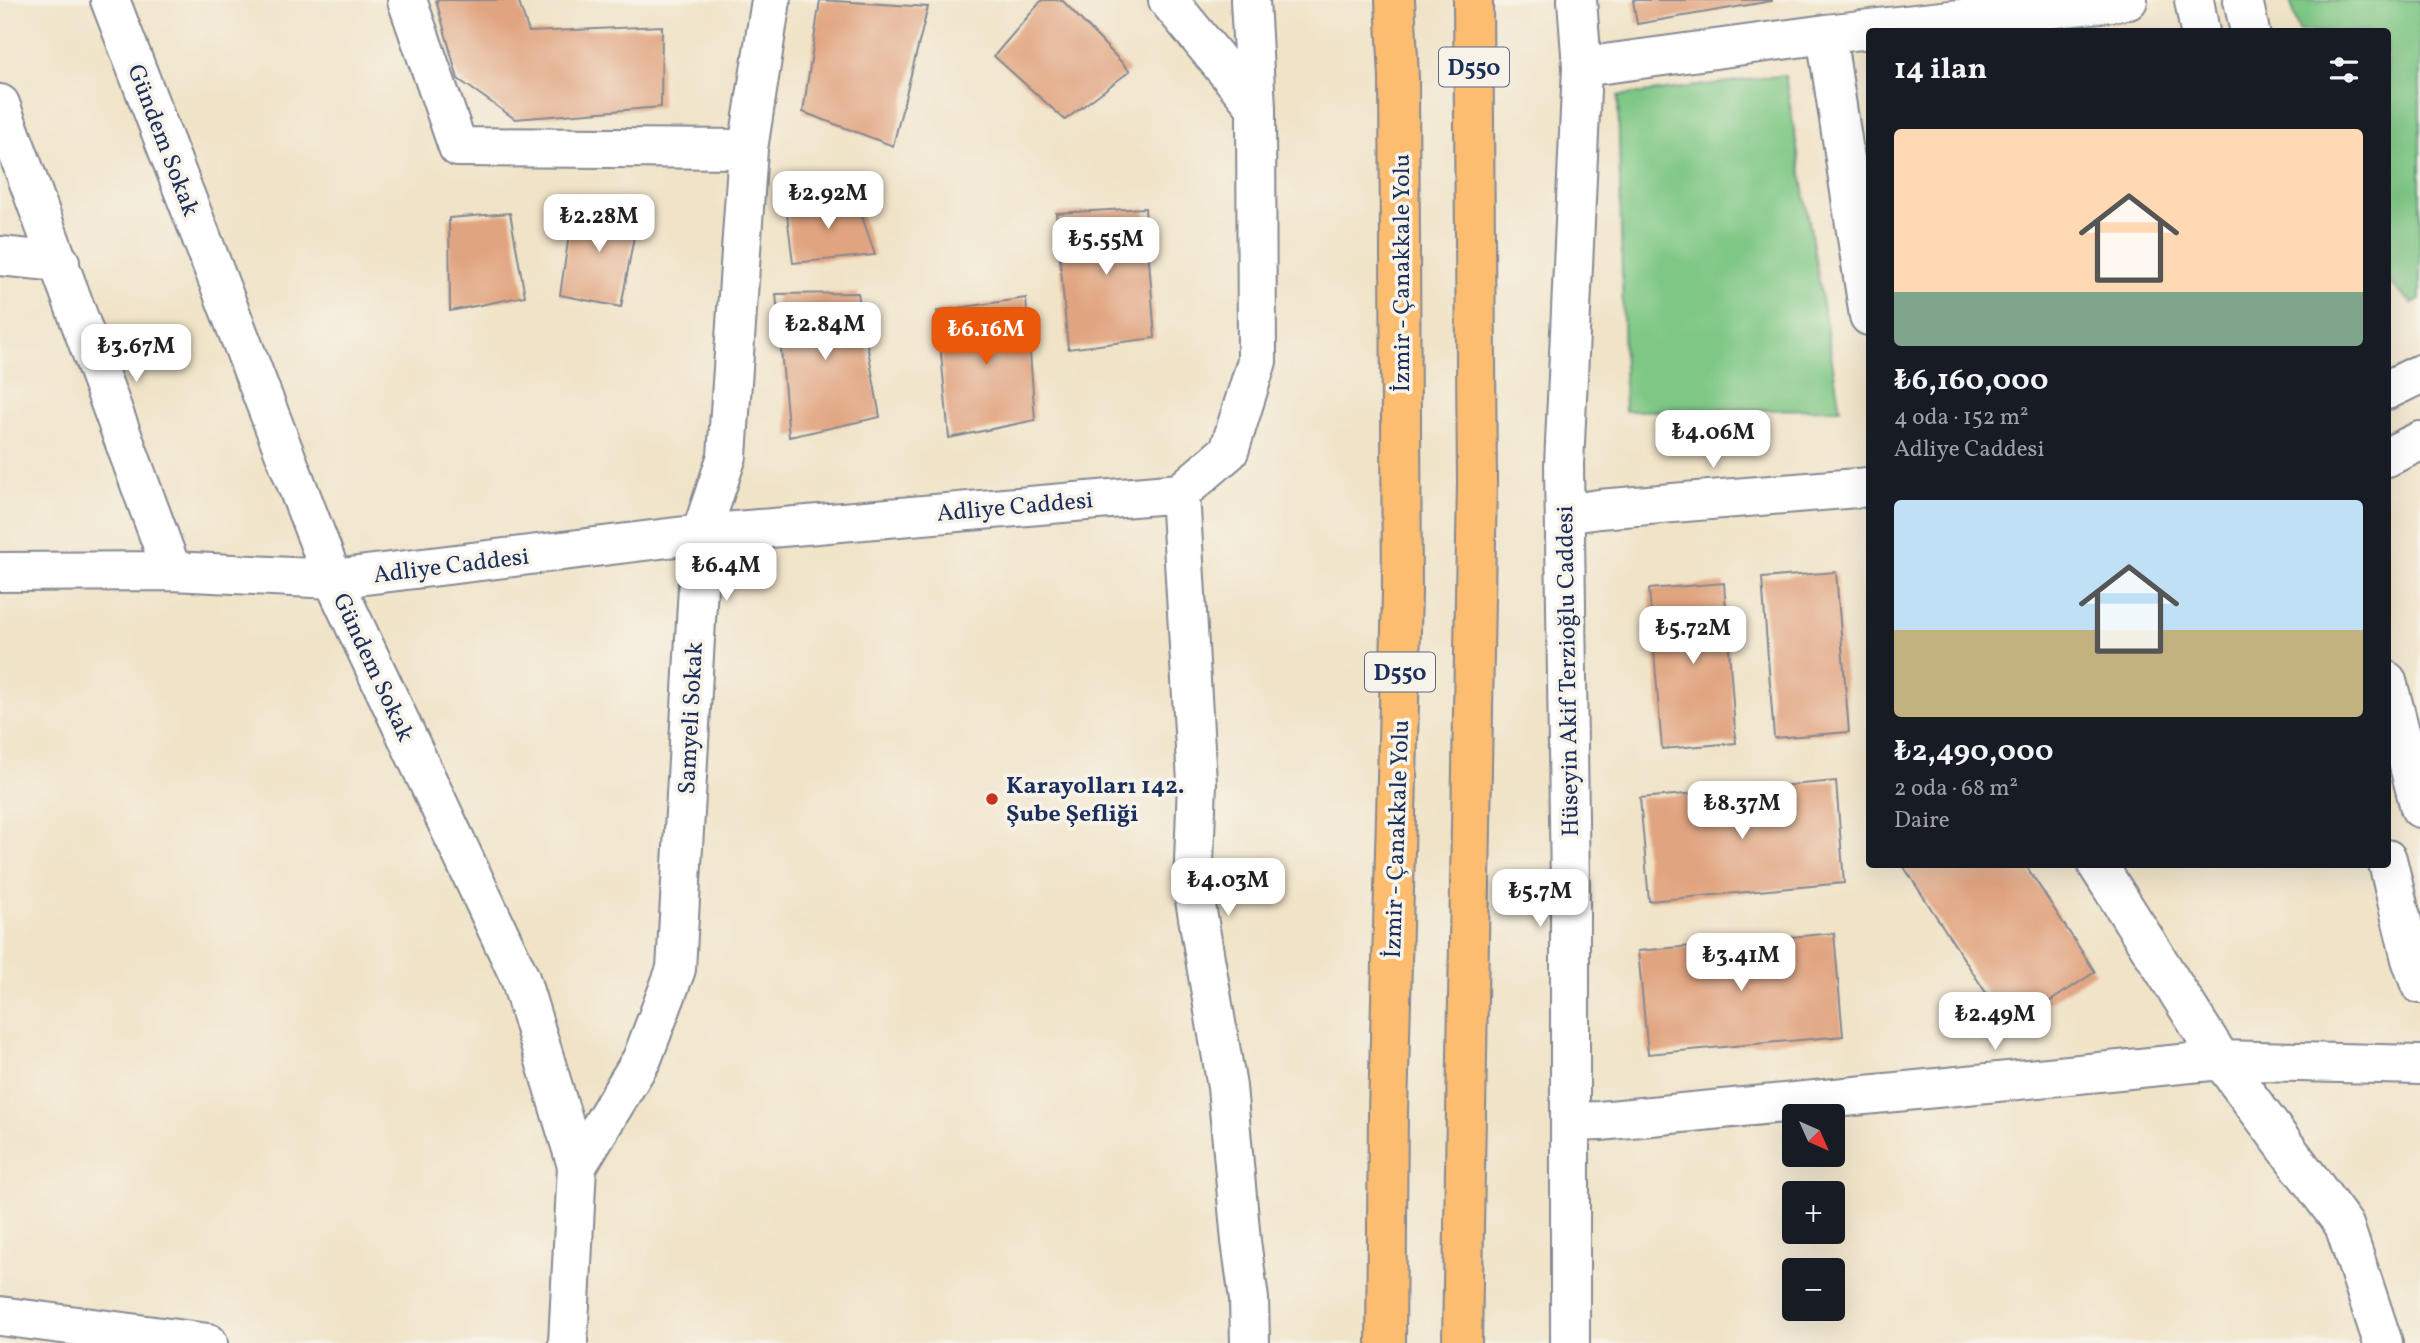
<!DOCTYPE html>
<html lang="tr">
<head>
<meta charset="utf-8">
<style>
	:root { --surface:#171b24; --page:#20242c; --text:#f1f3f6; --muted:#9ea1a6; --accent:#ea580c }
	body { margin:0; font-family:Vollkorn,serif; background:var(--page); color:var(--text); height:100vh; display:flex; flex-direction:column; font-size:26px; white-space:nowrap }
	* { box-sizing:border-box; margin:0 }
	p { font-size:23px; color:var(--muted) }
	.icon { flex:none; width:38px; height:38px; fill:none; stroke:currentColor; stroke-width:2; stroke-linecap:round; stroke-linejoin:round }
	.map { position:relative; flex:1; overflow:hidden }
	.drawer { position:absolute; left:1866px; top:28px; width:525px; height:840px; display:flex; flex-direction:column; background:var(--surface); border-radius:7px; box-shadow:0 7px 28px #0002 }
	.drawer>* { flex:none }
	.needle { width:46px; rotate:135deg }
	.tools { position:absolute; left:1782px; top:1104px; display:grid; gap:14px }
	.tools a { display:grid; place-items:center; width:63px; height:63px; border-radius:7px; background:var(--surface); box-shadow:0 7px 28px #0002; font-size:35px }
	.price { position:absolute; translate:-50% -60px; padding:0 16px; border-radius:14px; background:#fff; color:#222; font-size:23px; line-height:46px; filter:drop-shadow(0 2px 4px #0008) }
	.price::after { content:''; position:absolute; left:50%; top:42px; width:21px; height:16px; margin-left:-10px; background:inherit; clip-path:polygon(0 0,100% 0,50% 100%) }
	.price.on { background:var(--accent); color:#fff }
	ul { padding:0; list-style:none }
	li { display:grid; align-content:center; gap:14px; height:371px; padding:0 28px }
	li span { display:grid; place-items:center; height:217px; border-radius:7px; color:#555 }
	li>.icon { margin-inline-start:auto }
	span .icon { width:126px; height:126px; fill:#fffc; stroke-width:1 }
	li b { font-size:30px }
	h2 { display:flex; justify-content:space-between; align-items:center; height:84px; padding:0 28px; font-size:30px }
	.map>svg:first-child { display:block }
	.green { fill:#7ec784; stroke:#4c7b71; stroke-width:2 }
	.building { fill:#e1a480 }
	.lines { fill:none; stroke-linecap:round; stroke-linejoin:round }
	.minor-casing { stroke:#868992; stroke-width:42 }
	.highway-casing { stroke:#868992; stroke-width:42 }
	.minor { stroke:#fff; stroke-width:38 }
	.highway { stroke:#fcbd6f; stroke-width:38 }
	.poi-dot { fill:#c8321e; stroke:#f7f3e8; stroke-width:2.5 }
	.labels { text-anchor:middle; stroke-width:7; stroke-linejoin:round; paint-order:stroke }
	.shield { fill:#f7f3e8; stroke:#5d6a87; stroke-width:2 }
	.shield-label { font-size:23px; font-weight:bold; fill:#1b2f5e }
	.street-label { font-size:24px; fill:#1b2f5e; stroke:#f7f3e8 }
	.poi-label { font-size:24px; font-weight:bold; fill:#1b2f5e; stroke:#f7f3e8; text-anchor:start }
</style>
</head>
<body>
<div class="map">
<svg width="2420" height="1343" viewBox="0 0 2420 1343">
	<rect width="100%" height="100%" fill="#f7f3e8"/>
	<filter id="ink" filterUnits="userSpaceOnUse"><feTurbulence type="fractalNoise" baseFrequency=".0143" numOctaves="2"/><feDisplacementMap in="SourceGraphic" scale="14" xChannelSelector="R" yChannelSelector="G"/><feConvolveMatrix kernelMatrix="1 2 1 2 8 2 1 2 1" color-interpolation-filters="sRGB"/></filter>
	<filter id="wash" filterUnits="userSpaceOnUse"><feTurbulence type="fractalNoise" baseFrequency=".00686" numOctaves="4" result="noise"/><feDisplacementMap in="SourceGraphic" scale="28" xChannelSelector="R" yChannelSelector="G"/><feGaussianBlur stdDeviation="1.57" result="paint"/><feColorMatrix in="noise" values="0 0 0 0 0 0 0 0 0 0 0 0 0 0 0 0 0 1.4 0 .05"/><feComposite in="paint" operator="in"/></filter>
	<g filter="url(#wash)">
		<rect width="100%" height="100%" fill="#f0e3c7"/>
		<!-- green -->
		<path class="green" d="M2290 0H2420V300L2412 303 2387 280V32L2299 31Z
			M1785 75 1840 409 1625 411 1618 96Z"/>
		<g id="blocks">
			<!-- building -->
			<path class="building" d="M436 0H518L529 32 662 26 661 107 515 119 458 79Z
				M820 0 928 7 893 146 803 112Z
				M1042 0H1062L1130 71 1065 120 994 56Z
				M1633 0H1772V1L1637 24Z
				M856 198 875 255 793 263 786 206Z
				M573 208 639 209 621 307 560 295Z
				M1145 208 1155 338 1068 349 1056 213Z
				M510 213 525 296 450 311 449 218Z
				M858 293 880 417 789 437 776 294Z
				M1026 298 1035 420 949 438 937 311Z
				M1836 572 1849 732 1774 738 1762 578Z
				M1724 583 1736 743 1662 749 1649 589Z
				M1836 781 1844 883 1649 901 1640 798Z
				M1902 864H2025L2095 972 2009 1028Z
				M1834 933 1843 1036 1648 1054 1638 951Z"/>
		</g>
	</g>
	<g filter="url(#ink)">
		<use href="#blocks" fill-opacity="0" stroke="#868992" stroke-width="2"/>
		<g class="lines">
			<defs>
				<path id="minor" d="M110 0 333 579 520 978 577 1166 568 1343
					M407 0 458 147 748 149
					M1168 0 1256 107
					M2194 0 2200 32
					M2243 0 2250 32
					M1826 34 1869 316
					M1582 67 1826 34 2128 0
					M0 104 172 571 333 579 701 534 1180 493 1229 451 1257 361 1256 107 1250 0
					M0 256 60 262
					M2387 390 2420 374
					M2387 457 2420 441
					M1180 493 1197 782 1193 888 1227 1087 1241 1241 1249 1299 1250 1343
					M1565 514 1599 509 1869 487
					M0 572 172 571
					M2387 681 2420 808
					M2387 859 2411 959 2420 984
					M2097 864 2221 1060 2344 1225 2383 1343
					M1570 1122 1600 1121 2221 1060 2420 1065
					M577 1166 642 1059 676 969 701 534 727 456 748 149 771 0
					M0 1316 208 1343
					M1570 1343V889L1564 465 1582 67 1577 0"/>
				<path id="highway" d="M1386 1343 1388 1112 1402 592 1399 78 1395 0
					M1462 1343 1477 481 1473 0"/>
			</defs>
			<!-- minor casing -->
			<use href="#minor" class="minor-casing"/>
			<!-- highway casing -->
			<use href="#highway" class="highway-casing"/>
			<!-- minor -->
			<use href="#minor" class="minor"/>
			<!-- highway -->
			<use href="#highway" class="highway"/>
		</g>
	</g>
	<!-- markers -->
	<circle class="poi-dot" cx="992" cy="799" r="7"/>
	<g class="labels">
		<!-- shield labels -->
		<g class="shield">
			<rect x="1439" y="47.5" width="70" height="39" rx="5"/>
			<rect x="1365" y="652.5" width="70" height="39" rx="5"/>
		</g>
		<g class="shield-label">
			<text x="1474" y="75">D550</text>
			<text x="1400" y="680">D550</text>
		</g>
		<!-- street labels -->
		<g class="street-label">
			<text transform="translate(164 140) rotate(69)" y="8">Gündem Sokak</text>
			<text transform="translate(1401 273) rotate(-90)" y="8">İzmir - Çanakkale Yolu</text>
			<text transform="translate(1015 506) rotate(-5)" y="8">Adliye Caddesi</text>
			<text transform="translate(451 565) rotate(-7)" y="8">Adliye Caddesi</text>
			<text transform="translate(374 667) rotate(65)" y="8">Gündem Sokak</text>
			<text transform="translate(1567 671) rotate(-91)" y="8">Hüseyin Akif Terzioğlu Caddesi</text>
			<text transform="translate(690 718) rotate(-87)" y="8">Samyeli Sokak</text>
			<text transform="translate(1396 839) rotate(-88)" y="8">İzmir - Çanakkale Yolu</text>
		</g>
		<!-- poi labels -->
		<g class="poi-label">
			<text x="1006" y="793">Karayolları 142.<tspan x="1006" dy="28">Şube Şefliği</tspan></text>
		</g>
	</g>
</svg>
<div class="tools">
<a><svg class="needle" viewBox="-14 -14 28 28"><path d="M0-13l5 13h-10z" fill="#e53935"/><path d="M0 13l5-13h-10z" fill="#9ea1a6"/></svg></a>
<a>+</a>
<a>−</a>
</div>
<b class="price" style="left:828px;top:231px">₺2.92M</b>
<b class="price" style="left:599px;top:254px">₺2.28M</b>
<b class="price" style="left:1106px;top:277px">₺5.55M</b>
<b class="price" style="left:825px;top:362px">₺2.84M</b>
<b class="price on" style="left:986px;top:367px">₺6.16M</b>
<b class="price" style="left:136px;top:384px">₺3.67M</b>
<b class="price" style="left:1713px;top:470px">₺4.06M</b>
<b class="price" style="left:726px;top:603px">₺6.4M</b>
<b class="price" style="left:1693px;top:666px">₺5.72M</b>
<b class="price" style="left:1742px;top:841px">₺8.37M</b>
<b class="price" style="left:1228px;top:918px">₺4.03M</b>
<b class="price" style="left:1540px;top:929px">₺5.7M</b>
<b class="price" style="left:1741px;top:993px">₺3.41M</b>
<b class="price" style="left:1995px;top:1052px">₺2.49M</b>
<section class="drawer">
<h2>14 ilan<svg class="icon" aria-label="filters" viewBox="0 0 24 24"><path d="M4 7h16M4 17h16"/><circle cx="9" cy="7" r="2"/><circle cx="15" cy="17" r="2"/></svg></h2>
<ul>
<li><span style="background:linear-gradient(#ffd9b3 75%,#7fa58c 0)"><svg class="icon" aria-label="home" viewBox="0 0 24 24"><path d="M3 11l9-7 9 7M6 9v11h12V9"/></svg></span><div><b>₺6,160,000</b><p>4 oda · 152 m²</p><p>Adliye Caddesi</p></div></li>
<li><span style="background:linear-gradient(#bfe0f5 60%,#c2b280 0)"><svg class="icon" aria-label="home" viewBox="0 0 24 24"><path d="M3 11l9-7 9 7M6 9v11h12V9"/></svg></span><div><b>₺2,490,000</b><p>2 oda · 68 m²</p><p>Daire</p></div></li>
</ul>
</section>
</div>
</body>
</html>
